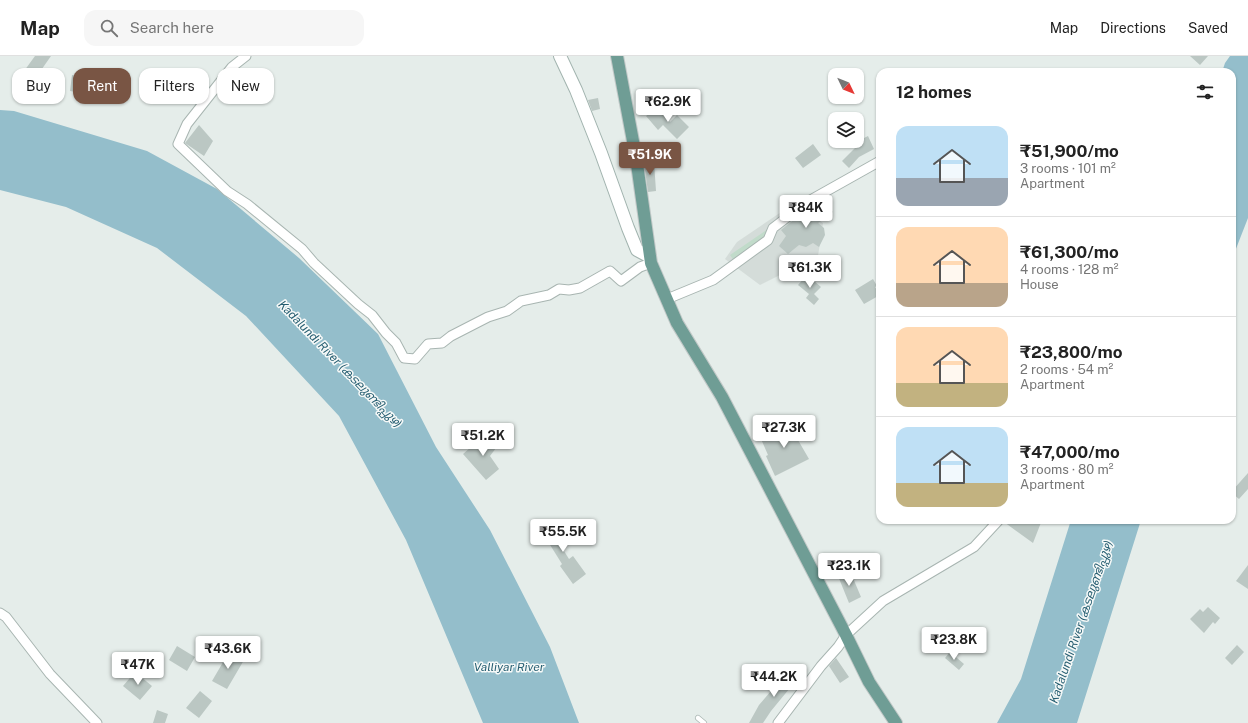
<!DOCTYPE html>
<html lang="en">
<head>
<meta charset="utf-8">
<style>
	:root { --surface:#fff; --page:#f6f6f6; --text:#222; --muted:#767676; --line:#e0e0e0; --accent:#795544 }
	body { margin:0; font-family:"Public Sans","Noto Sans Malayalam",sans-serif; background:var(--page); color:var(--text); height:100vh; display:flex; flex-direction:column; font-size:15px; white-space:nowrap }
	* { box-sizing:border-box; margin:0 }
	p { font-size:13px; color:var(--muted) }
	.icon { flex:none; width:22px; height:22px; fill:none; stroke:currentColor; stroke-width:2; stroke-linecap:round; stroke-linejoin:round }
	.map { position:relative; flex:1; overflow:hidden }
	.panel { position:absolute; left:876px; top:12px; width:360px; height:456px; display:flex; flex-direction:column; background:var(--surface); border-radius:12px; box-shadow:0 1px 3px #0004 }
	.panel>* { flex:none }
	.banner { position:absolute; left:12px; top:12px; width:380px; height:36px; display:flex; gap:8px }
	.needle { width:26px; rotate:133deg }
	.tools { position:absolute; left:828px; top:12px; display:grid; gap:8px }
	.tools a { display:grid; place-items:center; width:36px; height:36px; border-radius:8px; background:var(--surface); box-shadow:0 1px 3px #0004; font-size:20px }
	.price { position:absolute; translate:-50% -34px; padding:0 9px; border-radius:4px; background:#fff; color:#222; font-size:13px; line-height:26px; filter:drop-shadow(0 1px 2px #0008) }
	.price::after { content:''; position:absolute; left:50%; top:24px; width:12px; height:9px; margin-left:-6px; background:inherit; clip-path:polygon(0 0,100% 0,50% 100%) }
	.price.active { background:var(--accent); color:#fff }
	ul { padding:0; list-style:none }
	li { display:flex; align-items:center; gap:12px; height:100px; padding:0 20px }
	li+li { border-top:1px solid var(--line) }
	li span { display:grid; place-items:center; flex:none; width:112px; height:80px; border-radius:12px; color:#555 }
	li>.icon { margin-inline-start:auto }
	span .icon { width:48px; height:48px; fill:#fffc; stroke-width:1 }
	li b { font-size:17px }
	h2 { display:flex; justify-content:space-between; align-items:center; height:48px; padding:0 20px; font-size:17px }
	.chip { padding:0 14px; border-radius:12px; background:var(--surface); box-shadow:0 1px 3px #0004; font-size:14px; line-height:36px }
	.chip.active { background:var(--accent); color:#fff }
	header { display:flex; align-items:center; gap:24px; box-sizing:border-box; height:56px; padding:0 20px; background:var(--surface); border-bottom:1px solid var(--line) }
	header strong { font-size:19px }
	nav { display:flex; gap:22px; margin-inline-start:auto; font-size:14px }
	.search { width:280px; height:36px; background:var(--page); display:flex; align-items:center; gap:10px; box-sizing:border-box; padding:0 14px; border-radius:12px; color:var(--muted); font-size:15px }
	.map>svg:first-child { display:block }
	.built { fill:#d4dcd9 }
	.green { fill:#c1dbca }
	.water { fill:#94becb }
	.building { fill:#bbc7c3 }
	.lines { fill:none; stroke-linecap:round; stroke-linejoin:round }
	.service-casing { stroke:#a8b5b1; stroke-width:6 }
	.minor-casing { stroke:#a8b5b1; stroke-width:11 }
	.secondary-casing { stroke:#a2b4af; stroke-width:14 }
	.primary-casing { stroke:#c2c9c8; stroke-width:14 }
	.service { stroke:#fff; stroke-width:4.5 }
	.minor { stroke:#fff; stroke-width:9 }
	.secondary { stroke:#fff; stroke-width:12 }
	.primary { stroke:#6f9d95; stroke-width:12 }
	.labels { text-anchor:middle; stroke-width:3; stroke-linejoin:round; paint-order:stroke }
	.water-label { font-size:12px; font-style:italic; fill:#275f72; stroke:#f6f9f8 }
</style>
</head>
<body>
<header>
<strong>Map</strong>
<div class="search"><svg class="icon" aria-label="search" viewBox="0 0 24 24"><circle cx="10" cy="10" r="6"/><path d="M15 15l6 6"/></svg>Search here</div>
<nav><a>Map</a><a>Directions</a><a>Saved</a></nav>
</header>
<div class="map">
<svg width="1248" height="667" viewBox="0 0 1248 667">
	<rect width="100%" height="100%" fill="#e5edea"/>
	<!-- built -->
	<path class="built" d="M796 146 823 167 818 200 760 229 725 203 737 186Z"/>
	<!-- green -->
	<path class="green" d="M768 173 775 181 768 191 734 205 730 199Z"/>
	<!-- water -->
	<path class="water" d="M1230 0H1248V162L1232 203V16H1222L1225 7Z
		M0 54 14 55 147 95 217 133 299 202 378 278 436 391 490 474 550 591 579 667H483L406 484 339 360 246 260 157 192 66 151 0 134Z
		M1071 464H1141L1077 667H997L1021 623Z"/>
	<!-- building -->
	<path class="building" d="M35 0H51L30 30 19 22Z
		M1190 0H1208L1200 9Z
		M72 19 90 22 87 38 70 35Z
		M598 42 600 53 592 55 588 44Z
		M658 51 670 66 677 59 689 71 677 83 663 69 658 74 646 60Z
		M199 69 213 85 204 100 185 87Z
		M868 80 874 93 859 101 849 112 842 105 858 89 856 86Z
		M813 88 821 99 803 112 795 102Z
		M654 106 656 135 648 136 644 107Z
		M825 145 833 156 818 167 824 172 825 179 819 191 813 187 806 191 799 189 788 198 779 190 786 180 781 174 796 162 807 157 808 158Z
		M807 219 821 231 814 238 819 243 814 249 806 242 809 238 798 229Z
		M873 223 877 230 875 231 880 239 864 248 855 234Z
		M793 366 802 382 798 384 809 403 775 420 766 400 768 399 761 383Z
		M486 378 496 392 490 400 499 413 486 424 463 398Z
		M1248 417V433L1239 443 1232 437V435Z
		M1005 464H1042L1033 487 1004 466Z
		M560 465 566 476 561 479 564 484 559 487 569 503 573 500 586 518 573 528 560 510 562 508 542 476Z
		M1248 509V533L1236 525Z
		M850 515 861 541 849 547 838 520Z
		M1208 551 1220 562 1215 568 1213 566 1204 577 1190 563 1200 553 1203 556Z
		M1237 589 1244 596 1232 609 1225 602Z
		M177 590 195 601 187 615 169 604Z
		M229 596 244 604 227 633 212 625Z
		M950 596 964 608 959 614 945 602Z
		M836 602 849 621 840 627 829 610Z
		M789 614 799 621 771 655 763 667H749L759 649Z
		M135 616 152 630 140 644 123 630Z
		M200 635 212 645 199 662 186 652Z
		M157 654 168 658 165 667H153Z"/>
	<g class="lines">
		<defs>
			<path id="service" d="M698 662 704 667"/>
			<path id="minor" d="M246 0 232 11 187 68 178 88 227 135 247 148 302 193 314 207 358 248 372 259 386 277 396 287 404 302 415 303 428 288 442 287 451 280 488 261 507 255 521 245 549 239 559 233 569 234 580 232 610 215 621 225 640 211 651 207
				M667 243 713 224 768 184 773 172 807 146 880 105
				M0 557 6 561 50 618 97 667
				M778 667 821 610 838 591 846 579 883 545 974 491 999 464"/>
			<path id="secondary" d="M560 0 576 34 601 97 628 172 637 194 650 201"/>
			<path id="primary" d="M617 0 636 101 651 207 677 267 722 341 846 579 869 626 896 667"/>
		</defs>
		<!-- service casing -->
		<use href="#service" class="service-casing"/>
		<!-- minor casing -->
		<use href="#minor" class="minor-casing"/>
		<!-- secondary casing -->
		<use href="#secondary" class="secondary-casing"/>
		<!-- primary casing -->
		<use href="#primary" class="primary-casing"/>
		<!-- service -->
		<use href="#service" class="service"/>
		<!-- minor -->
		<use href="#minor" class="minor"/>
		<!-- secondary -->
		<use href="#secondary" class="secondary"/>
		<!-- primary -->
		<use href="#primary" class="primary"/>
	</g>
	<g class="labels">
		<!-- water labels -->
		<g class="water-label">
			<text transform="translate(340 308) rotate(46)" y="4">Kadalundi River (കടലുണ്ടിപ്പുഴ)</text>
			<text transform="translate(1081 566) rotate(-71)" y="4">Kadalundi River (കടലുണ്ടിപ്പുഴ)</text>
			<text x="509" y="615">Valliyar River</text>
		</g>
	</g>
</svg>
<div class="tools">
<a><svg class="needle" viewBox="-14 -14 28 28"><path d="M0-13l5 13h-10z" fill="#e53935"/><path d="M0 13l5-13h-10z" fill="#767676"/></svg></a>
<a><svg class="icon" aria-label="layers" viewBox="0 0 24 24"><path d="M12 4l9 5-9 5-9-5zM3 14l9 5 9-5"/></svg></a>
</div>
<b class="price" style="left:668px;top:67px">₹62.9K</b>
<b class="price active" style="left:650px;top:120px">₹51.9K</b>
<b class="price" style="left:806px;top:173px">₹84K</b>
<b class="price" style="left:810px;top:233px">₹61.3K</b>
<b class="price" style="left:784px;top:393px">₹27.3K</b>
<b class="price" style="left:483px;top:401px">₹51.2K</b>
<b class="price" style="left:563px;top:497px">₹55.5K</b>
<b class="price" style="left:849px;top:531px">₹23.1K</b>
<b class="price" style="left:954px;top:605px">₹23.8K</b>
<b class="price" style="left:228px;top:614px">₹43.6K</b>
<b class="price" style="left:138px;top:630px">₹47K</b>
<b class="price" style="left:774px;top:642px">₹44.2K</b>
<div class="banner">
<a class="chip">Buy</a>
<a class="chip active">Rent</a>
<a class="chip">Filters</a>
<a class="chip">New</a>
</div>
<section class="panel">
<h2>12 homes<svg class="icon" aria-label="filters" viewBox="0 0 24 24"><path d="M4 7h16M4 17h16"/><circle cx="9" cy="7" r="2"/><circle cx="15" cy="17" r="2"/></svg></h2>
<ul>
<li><span style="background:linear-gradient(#bfe0f5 65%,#9aa5b1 0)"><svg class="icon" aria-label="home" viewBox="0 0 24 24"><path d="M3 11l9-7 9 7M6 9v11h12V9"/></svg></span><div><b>₹51,900/mo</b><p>3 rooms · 101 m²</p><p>Apartment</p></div></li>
<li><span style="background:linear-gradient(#ffd9b3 70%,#b9a48a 0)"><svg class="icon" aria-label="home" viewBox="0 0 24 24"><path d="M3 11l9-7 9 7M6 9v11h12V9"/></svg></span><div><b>₹61,300/mo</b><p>4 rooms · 128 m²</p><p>House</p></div></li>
<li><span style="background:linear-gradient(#ffd9b3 70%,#c2b280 0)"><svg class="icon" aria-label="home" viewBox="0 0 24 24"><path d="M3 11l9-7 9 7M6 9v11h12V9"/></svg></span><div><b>₹23,800/mo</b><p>2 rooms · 54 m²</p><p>Apartment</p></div></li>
<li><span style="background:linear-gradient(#bfe0f5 70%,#c2b280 0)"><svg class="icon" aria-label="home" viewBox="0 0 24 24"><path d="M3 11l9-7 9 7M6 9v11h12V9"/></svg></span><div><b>₹47,000/mo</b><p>3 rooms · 80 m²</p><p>Apartment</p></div></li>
</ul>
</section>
</div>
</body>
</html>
